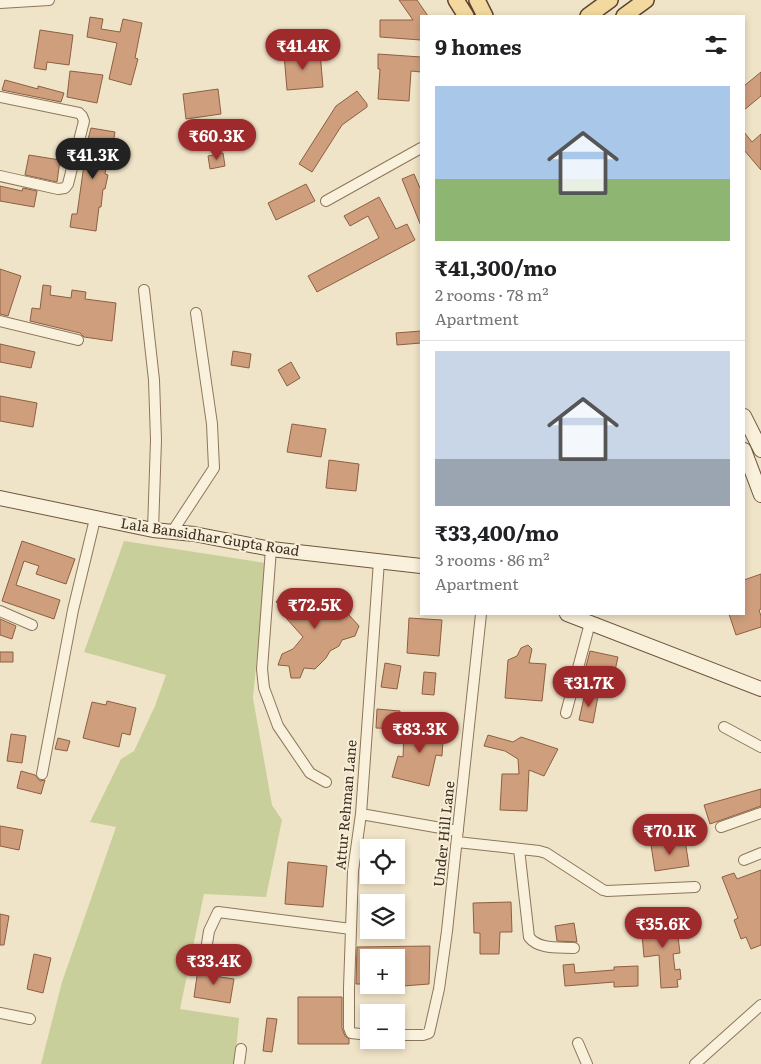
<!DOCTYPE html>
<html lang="en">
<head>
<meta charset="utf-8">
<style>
	:root { --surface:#fff; --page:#f2f2f2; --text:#202124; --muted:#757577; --line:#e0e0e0; --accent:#9e2a2b }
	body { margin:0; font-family:Literata,serif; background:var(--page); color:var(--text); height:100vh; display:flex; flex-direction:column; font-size:19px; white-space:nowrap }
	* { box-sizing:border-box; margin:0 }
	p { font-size:16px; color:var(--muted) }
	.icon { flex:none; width:28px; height:28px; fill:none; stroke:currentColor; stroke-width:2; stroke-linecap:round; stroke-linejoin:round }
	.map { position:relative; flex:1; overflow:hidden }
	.sheet { position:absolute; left:420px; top:15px; width:325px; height:600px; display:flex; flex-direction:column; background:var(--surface); border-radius:0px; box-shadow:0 2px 8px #0003 }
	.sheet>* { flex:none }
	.tools { position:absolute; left:360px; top:839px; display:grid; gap:10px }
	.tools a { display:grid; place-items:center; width:45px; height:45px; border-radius:0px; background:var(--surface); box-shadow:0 2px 8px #0003; font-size:25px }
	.price { position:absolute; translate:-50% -42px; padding:0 11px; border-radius:18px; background:var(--accent); color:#fff; font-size:16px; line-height:32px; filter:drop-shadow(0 1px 2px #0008) }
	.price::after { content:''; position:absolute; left:50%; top:30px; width:15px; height:11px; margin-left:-8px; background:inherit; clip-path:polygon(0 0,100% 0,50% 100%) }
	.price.current { background:#222; color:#fff }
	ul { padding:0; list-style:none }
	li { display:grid; align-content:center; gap:10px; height:265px; padding:0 15px }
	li+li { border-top:1px solid var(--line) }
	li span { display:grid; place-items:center; height:155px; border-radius:0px; color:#555 }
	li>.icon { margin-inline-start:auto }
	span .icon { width:90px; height:90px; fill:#fffc; stroke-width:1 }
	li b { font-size:21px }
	h2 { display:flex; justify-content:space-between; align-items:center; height:60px; padding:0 15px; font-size:21px }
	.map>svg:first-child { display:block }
	.green { fill:#c9cf9b }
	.building { fill:#cf9f7d; stroke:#8d5f41 }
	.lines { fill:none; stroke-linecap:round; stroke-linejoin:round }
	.street-casing { stroke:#8d765c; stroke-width:12 }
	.secondary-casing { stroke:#6f573f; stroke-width:16 }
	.primary-casing { stroke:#5b4430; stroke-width:18 }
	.street { stroke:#faf1dc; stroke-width:10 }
	.secondary { stroke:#faf1dc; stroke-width:14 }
	.primary { stroke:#f3d9a0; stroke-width:15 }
	.labels { text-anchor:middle; stroke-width:4; stroke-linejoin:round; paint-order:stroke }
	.street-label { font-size:14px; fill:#3d2e20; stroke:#f7eed8 }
</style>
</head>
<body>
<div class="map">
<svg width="761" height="1064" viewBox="0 0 761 1064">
	<rect width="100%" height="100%" fill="#f0e4c8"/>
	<!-- green -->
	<path class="green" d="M124 541 266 563 253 698 272 805 282 820 266 897 204 894 180 1009 239 1018 235 1064H41L62 982 116 827 90 822 121 759 134 751 155 706 166 675 84 652Z"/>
	<!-- building -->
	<path class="building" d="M399 0H417L428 16H421V40L380 37V20H413Z
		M90 17 103 19 101 29 120 32 123 19 142 23 135 58 138 59 131 85 109 79 117 43 87 37Z
		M40 30 73 35 69 65 47 62 46 70 34 68Z
		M320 52 323 87 287 90 284 54Z
		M378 54 421 57V72L411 71 409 101 378 99 380 69H378Z
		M70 71 103 75 97 103 67 97Z
		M761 72V96L744 110V86Z
		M5 80 38 89V86L64 93 61 102 2 90Z
		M218 89 221 114 186 119 183 94Z
		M357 91 367 104V107L342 125 312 172 299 164 336 106Z
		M91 128 115 132 113 144 110 143 105 174 108 175 105 189H103L101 207H99L96 231 70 227 72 214H77L85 158H83Z
		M744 132 752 142 761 134V170L744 150Z
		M223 153 225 166 210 169 208 156Z
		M29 155 60 160 57 182 25 175Z
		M414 174 420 188H421V226L402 179Z
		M306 184 315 201 276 220 268 203Z
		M0 186 22 191 23 188 37 191 34 207 0 201Z
		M379 197 396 229 407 224 415 240 317 292 308 276 379 238 368 216 350 226 344 216Z
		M0 269 21 276 8 316 0 314Z
		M43 285 51 286 50 295 71 298 72 290 86 292 85 299 116 303 112 341 84 337 80 333 30 321 32 308 40 309Z
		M421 331V343L397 345 396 333Z
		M0 344 35 352 31 368 0 362Z
		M233 351 251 354 249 368 231 365Z
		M291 362 300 378 287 386 278 370Z
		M0 396 37 403 33 427 0 421Z
		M292 424 326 429 321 457 287 452Z
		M329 460 359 464 356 491 326 488Z
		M22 541 75 559 66 584 36 574 39 566 24 561 16 585 60 600 54 619 2 601Z
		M761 574V609L759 610 761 616V627L736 635 729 614H744V580Z
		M298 590 307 602 321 605 330 593 345 596 349 615 359 626 355 636 342 640 339 646 330 651 326 658 315 669 304 668 300 678H291L289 666 278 665 282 654 293 649 303 637 287 619 285 610 276 602 282 594Z
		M409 618 442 620 439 656 407 653Z
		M0 619 16 626 12 639 0 635Z
		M528 645 532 649 529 663 546 664 542 701 505 698 508 660 517 656 521 648Z
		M590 651 618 657 612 684 583 678Z
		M0 652H13V662H0Z
		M385 663 401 666 397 689 381 687Z
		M424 672 436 673 434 695 422 694Z
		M585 693 598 696 593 723 579 720Z
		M107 701 136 708 130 735 122 733 119 747 83 738 92 702 106 705Z
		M377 709 400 711V729L376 728Z
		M423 723 444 724 442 756 436 755 429 786 392 777 398 756 403 757 404 730 423 731Z
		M11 734 26 736 22 763 7 761Z
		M488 735 513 742 521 737 558 749 544 776 529 770 527 811 500 810 502 774H519L518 759 505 751 484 746Z
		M58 738 70 741 67 751 55 749Z
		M21 771 35 775 40 781 45 780 41 794 17 788Z
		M761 789V806L710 824 704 805Z
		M0 826 23 830 19 850 0 846Z
		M685 840 689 866 655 871 651 845Z
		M288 862 327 866 323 907 285 904Z
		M761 870V945L751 949 746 937 741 939 734 920 738 918 722 877 734 873 737 879Z
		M511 902 512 932H500L499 954H480V933H474L473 903Z
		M0 914 9 916 4 945H0Z
		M676 920 680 953 673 954 675 970 680 969 681 979 677 980 678 987 661 988 659 955 644 957 641 924Z
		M574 923 577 942 557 941 555 926Z
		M430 946 429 984 403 986V961H396V958H369V984H356L357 947Z
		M34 954 51 958 43 993 27 989Z
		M574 964 575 973 614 970V967L638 966V986L614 987V982L565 986 563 965Z
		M213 966 222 967 220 977 234 979 230 1003 194 997 198 969 212 971Z
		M298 997H342V1028L345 1036 349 1039V1044H298Z
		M267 1018 277 1019 272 1052 263 1051Z"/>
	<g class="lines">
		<defs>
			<path id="street" d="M0 3 49 0
				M0 97 79 113 82 116 84 121 68 184 65 188 58 189 0 176
				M326 201 421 148
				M144 290 154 380 156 440 153 530
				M0 321 78 340
				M172 532 214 468 212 424 196 313
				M271 549 262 669 264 688 278 726 310 773 326 782
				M0 611 32 625
				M566 713 590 623
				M724 727 761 747
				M42 774 73 610 95 519
				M361 814 458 831
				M721 827 761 813
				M457 842 539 851 546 853 603 890 607 891 695 887
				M519 849 529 937C539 950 559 947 574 948
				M744 860 761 853
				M206 950 209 931 218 912 351 929
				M0 1013 30 1019
				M369 1035 351 1033 349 1028V988L353 871 361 814 379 561
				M396 1035H423L429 1033 439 989 447 931 481 614
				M578 1043 587 1064
				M239 1064 241 1049
				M695 1064 761 1005"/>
			<path id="secondary" d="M744 416 761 450
				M744 450 761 495
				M0 498 153 530 194 534 271 549 421 566
				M567 614 761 689"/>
			<path id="primary" d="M456 0 466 16
				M477 0 485 16
				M588 16 610 0
				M624 16 646 0"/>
		</defs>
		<!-- street casing -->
		<use href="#street" class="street-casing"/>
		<!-- secondary casing -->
		<use href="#secondary" class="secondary-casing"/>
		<!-- primary casing -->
		<use href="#primary" class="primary-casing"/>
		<!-- street -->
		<use href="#street" class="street"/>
		<!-- secondary -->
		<use href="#secondary" class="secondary"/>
		<!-- primary -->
		<use href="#primary" class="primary"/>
	</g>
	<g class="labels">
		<!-- street labels -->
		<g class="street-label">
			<text transform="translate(210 537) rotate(9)" y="5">Lala Bansidhar Gupta Road</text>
			<text transform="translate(346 805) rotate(-85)" y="5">Attur Rehman Lane</text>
			<text transform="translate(444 834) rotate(-84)" y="5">Under Hill Lane</text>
		</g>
	</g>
</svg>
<div class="tools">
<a><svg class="icon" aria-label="locate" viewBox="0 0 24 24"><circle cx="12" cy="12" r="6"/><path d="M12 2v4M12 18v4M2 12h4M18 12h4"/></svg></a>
<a><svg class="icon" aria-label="layers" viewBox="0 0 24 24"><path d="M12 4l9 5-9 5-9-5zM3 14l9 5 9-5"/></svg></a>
<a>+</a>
<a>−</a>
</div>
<b class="price" style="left:303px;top:71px">₹41.4K</b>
<b class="price" style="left:217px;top:161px">₹60.3K</b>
<b class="price current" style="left:93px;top:180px">₹41.3K</b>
<b class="price" style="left:315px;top:630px">₹72.5K</b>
<b class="price" style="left:589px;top:708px">₹31.7K</b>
<b class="price" style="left:420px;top:754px">₹83.3K</b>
<b class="price" style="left:670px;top:856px">₹70.1K</b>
<b class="price" style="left:663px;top:949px">₹35.6K</b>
<b class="price" style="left:214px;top:986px">₹33.4K</b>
<section class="sheet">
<h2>9 homes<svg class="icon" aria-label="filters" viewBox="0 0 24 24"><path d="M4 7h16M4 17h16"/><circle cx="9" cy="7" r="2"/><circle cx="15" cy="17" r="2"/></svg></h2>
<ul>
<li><span style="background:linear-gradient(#a9c7e8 60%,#8fb573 0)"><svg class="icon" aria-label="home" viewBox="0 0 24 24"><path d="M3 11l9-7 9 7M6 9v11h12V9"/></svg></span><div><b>₹41,300/mo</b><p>2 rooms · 78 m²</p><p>Apartment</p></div></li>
<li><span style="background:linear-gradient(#c9d6e8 70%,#9aa5b1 0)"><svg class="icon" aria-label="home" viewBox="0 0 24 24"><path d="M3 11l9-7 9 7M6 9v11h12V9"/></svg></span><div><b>₹33,400/mo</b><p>3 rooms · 86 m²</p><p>Apartment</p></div></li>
</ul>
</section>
</div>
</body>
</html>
